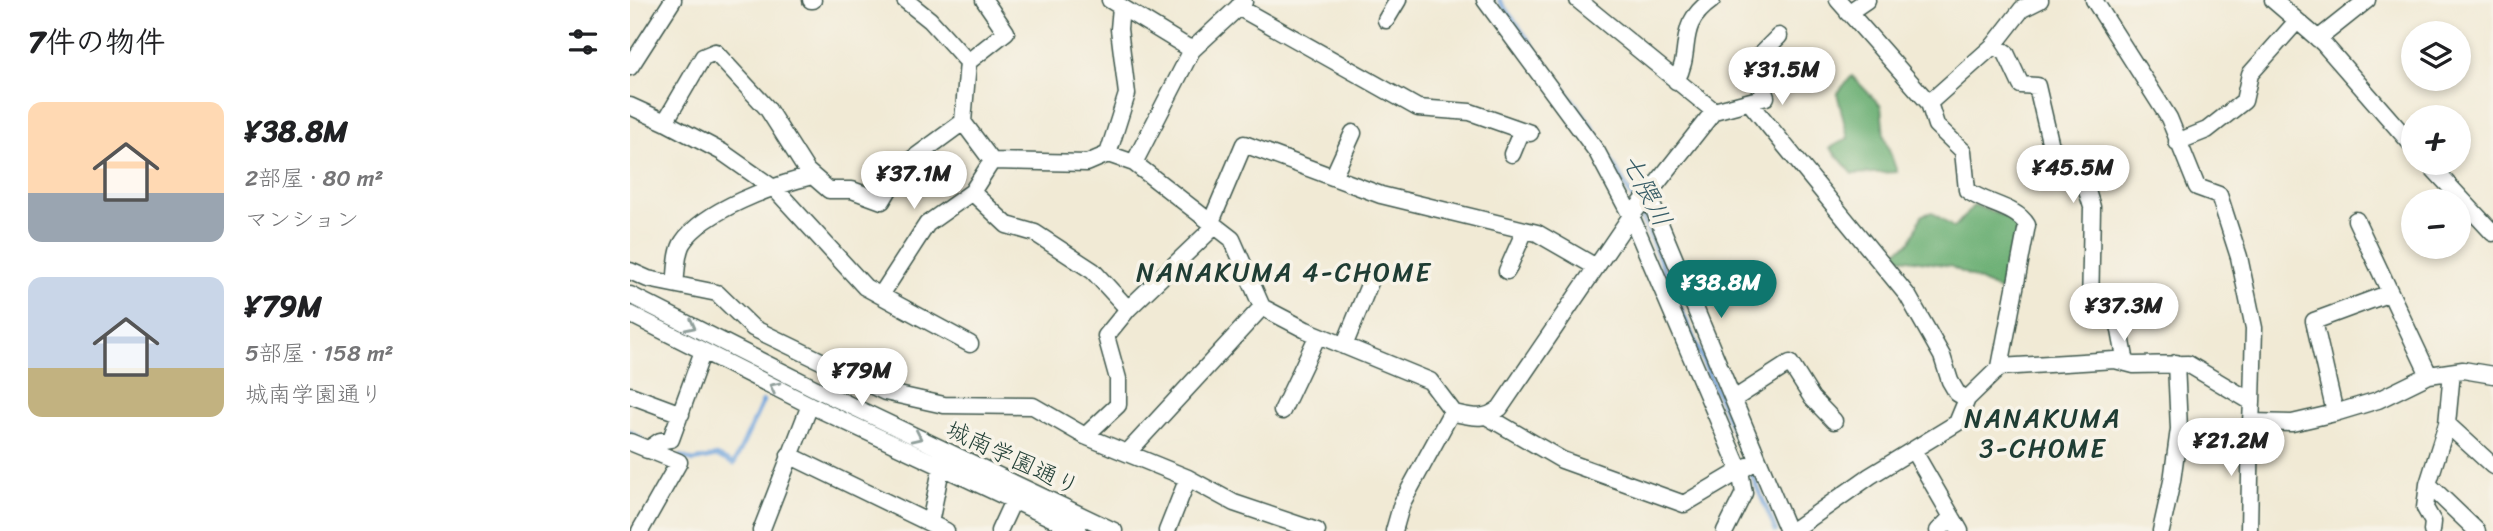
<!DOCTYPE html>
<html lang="ja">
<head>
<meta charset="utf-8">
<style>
	:root { --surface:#fff; --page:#f6f6f6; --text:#202124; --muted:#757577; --accent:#0f766e }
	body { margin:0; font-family:Sriracha,"Klee One",sans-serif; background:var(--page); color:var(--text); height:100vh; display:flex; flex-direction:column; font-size:26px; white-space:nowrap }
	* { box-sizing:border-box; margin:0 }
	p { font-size:23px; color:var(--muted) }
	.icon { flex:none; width:38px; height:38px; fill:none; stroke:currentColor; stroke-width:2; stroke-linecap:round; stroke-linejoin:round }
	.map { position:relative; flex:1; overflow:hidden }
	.drawer { display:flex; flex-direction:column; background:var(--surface); width:630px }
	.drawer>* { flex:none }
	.tools { position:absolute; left:1771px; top:21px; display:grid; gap:14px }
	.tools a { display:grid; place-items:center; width:70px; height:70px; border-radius:50%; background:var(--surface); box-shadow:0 4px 10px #0003; font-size:35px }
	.price { position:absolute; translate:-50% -60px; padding:0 16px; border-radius:24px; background:#fff; color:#222; font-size:23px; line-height:46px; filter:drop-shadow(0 2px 4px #0008) }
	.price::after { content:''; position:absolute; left:50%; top:42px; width:21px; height:16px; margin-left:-10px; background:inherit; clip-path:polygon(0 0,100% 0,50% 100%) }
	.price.selected { background:var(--accent); color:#fff }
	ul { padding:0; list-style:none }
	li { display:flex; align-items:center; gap:21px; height:175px; padding:0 28px }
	li span { display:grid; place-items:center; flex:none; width:196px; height:140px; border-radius:14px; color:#555 }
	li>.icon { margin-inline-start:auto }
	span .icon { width:84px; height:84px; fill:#fffc; stroke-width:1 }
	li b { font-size:30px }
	h2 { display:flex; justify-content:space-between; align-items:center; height:84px; padding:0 28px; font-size:30px }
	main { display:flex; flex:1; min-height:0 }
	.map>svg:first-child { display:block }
	.forest { fill:#6baf73; stroke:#457654; stroke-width:2 }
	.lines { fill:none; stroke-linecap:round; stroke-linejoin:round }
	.stream { stroke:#6fa4dc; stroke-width:4.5 }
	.minor-casing { stroke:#3e574c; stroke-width:19 }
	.minor { stroke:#fff; stroke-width:16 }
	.oneway { stroke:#8f9e9a }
	.labels { text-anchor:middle; stroke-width:7; stroke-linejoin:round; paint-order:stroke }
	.street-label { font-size:24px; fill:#1f3d34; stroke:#f7f3e8 }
	.water-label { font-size:26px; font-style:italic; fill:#375c66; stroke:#f7f3e8 }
	.neighbourhood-label { font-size:26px; letter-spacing:2px; fill:#1f3d34; stroke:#f7f3e8 }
</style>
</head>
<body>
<main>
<section class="drawer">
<h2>7件の物件<svg class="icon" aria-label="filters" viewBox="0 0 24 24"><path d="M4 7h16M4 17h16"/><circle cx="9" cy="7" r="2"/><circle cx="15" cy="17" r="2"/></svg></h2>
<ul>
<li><span style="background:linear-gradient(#ffd9b3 65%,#9aa5b1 0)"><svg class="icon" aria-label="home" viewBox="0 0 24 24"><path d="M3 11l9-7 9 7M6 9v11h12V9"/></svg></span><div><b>¥38.8M</b><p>2部屋 · 80 m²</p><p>マンション</p></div></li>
<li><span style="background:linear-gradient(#c9d6e8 65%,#c2b280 0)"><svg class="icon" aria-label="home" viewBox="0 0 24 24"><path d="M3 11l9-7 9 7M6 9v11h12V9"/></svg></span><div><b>¥79M</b><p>5部屋 · 158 m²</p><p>城南学園通り</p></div></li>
</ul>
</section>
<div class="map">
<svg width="1863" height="531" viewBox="0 0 1863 531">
	<rect width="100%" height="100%" fill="#f7f3e8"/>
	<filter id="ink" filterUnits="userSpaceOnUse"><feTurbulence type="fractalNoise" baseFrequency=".0143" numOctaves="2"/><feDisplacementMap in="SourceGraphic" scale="14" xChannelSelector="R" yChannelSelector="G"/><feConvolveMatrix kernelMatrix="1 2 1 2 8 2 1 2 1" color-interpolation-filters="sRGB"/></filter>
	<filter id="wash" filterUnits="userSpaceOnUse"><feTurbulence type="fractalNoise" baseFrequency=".00686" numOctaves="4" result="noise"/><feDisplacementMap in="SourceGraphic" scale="28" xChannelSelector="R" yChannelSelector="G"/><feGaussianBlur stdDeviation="1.57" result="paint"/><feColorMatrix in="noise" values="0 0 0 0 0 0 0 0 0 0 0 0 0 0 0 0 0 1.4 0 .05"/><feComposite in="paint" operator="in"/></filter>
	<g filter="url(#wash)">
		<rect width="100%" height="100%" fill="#f1ead5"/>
		<!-- forest -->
		<path class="forest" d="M1222 76 1251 106 1254 135 1267 172 1223 174 1200 148 1218 138 1207 93Z
			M1344 205 1386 221 1391 227 1376 294 1320 266 1259 256 1281 241 1292 215 1302 212 1324 228Z"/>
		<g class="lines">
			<!-- stream -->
			<path class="stream" d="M869 0 962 126 1005 203
				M1009 211 1146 531
				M0 432 11 439
				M51 456 63 461 87 456 104 464 133 401"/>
		</g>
	</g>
	<g filter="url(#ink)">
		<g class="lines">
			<defs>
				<path id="minor" d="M181 0H183
					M275 0 300 20 338 62 333 122 362 161 457 163 478 154 504 163 602 239 632 307 676 330 800 381 824 413C843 417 854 421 870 408L1001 216 1084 111 1136 97 1123 62 1149 36
					M480 0 562 50
					M855 0 967 152 1001 216 1110 471 1114 493 1095 531
					M948 0 1084 111
					M1208 0 1299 103 1306 125 1333 151 1337 190C1354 204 1386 206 1397 225L1370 367
					M1464 0 1539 118 1567 187 1589 195 1609 257 1624 328 1622 402
					M1643 0 1693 43 1783 146
					M608 7 788 108 840 112 900 133
					M1218 13 1237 0
					M756 20 768 0
					M1688 39 1737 0
					M1364 45 1376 53 1391 85 1407 86 1421 146 1450 168 1462 207 1460 311 1487 314 1496 363
					M338 62 376 32 354 0
					M0 67 43 0
					M1046 81C1064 49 1044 27 1082 0
					M1120 103 1278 296 1312 356 1320 381 1327 393 1337 399
					M1299 103 1364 45 1392 9 1410 0
					M0 106 35 122
					M333 122 273 166 252 201 222 190H199L177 171 137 108 85 52 73 57 35 122 92 152 146 190 235 287 340 344
					M1547 142 1577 130 1614 101 1620 74 1667 21
					M478 154 497 94 489 29 491 7
					M882 154 892 130
					M504 163 562 50 614 2
					M1798 163 1863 233
					M703 177 723 133
					M342 192 377 225 405 233 463 271 498 309
					M1018 195 1158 531
					M1726 220 1799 375
					M581 222 614 144 751 195 907 233 966 267
					M0 271 18 279 87 293 123 328 255 392 314 405 403 406 455 436 558 478 604 503 687 531
					M877 271 895 230
					M45 284C47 272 46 252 53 242 74 210 145 185 182 176
					M0 295 188 390 484 531
					M251 295 297 224 342 192 362 161
					M0 314 180 405 449 531
					M714 346 741 280
					M0 395 51 414
					M1104 399 1160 363 1182 398 1204 421
					M652 411 688 335
					M1705 413 1684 321 1760 293
					M858 417 932 460 1054 504 1118 466
					M1817 424 1863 466
					M455 436 488 405V379L476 336 498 309 585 226
					M0 442 49 462 10 531
					M17 450 30 441 41 439 73 351
					M1283 450 1330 531
					M498 452 632 307
					M159 455 316 531
					M1798 484 1847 531
					M300 523 312 464
					M131 531 180 405
					M369 531 387 492
					M537 531 558 478
					M764 531 772 503 822 411
					M1162 531 1240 476 1327 423 1337 399 1370 367 1485 360 1504 365 1558 364 1622 402 1621 422 1662 423 1705 413 1748 400 1799 375 1833 370 1863 375
					M1308 531 1322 517
					M1531 531 1542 481 1549 429 1546 363
					M1619 531 1621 422
					M1802 531 1803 522 1795 508 1798 484 1817 424 1822 372"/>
			</defs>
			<!-- minor casing -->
			<use href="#minor" class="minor-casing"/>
			<!-- minor -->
			<use href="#minor" class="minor"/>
		</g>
		<!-- one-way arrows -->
		<defs><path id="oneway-chevron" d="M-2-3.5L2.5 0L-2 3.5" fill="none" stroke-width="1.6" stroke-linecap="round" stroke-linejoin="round" transform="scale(1.75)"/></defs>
		<g class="oneway">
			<use href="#oneway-chevron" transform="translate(61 326) rotate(27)"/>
			<use href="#oneway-chevron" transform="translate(144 387) rotate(-153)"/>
			<use href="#oneway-chevron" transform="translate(287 437) rotate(25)"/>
		</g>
	</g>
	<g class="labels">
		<!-- street labels -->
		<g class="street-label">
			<text transform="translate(383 458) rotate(25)" y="8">城南学園通り</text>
		</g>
		<!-- water labels -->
		<g class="water-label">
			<text transform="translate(1017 190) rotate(63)" y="9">七隈川</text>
		</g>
		<!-- neighbourhood labels -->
		<g class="neighbourhood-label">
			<text x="654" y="281">NANAKUMA 4-CHOME</text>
			<text x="1413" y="427">NANAKUMA<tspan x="1413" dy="30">3-CHOME</tspan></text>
		</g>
	</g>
</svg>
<div class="tools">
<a><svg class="icon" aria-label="layers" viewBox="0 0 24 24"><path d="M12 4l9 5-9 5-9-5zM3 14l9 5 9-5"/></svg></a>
<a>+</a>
<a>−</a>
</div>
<b class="price" style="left:1152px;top:107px">¥31.5M</b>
<b class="price" style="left:1443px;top:205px">¥45.5M</b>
<b class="price" style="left:284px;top:211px">¥37.1M</b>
<b class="price selected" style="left:1091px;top:320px">¥38.8M</b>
<b class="price" style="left:1494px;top:343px">¥37.3M</b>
<b class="price" style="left:232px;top:408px">¥79M</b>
<b class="price" style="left:1601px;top:478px">¥21.2M</b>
</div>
</main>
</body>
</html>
